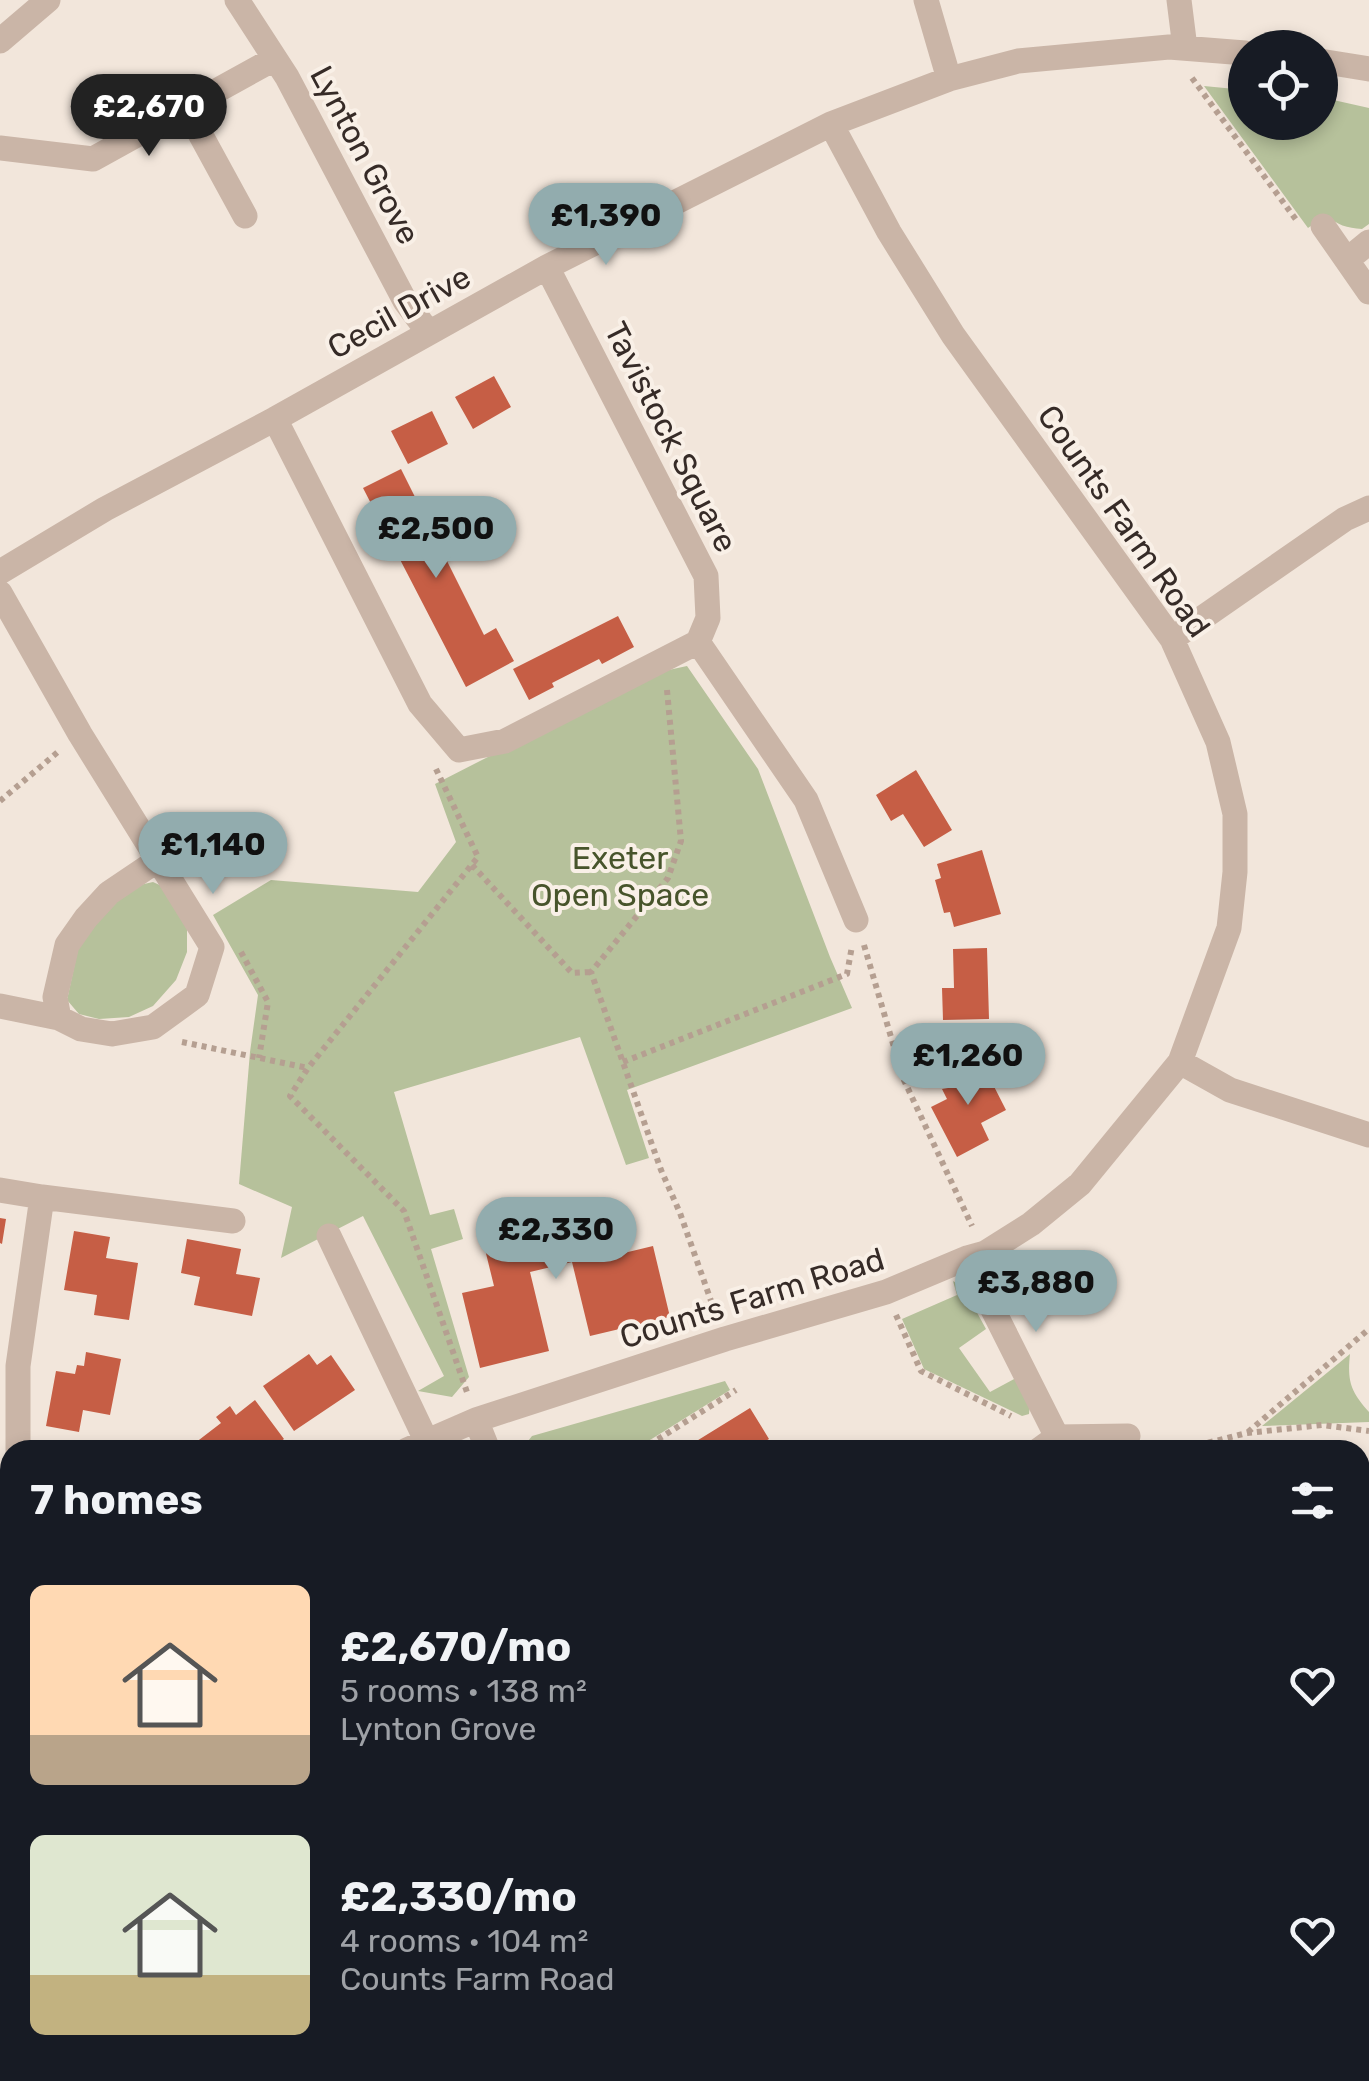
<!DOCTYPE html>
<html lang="en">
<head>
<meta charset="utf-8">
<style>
	:root { --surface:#171b24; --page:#20242c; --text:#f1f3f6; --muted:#9ea1a6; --accent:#92acae }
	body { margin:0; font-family:Rubik,sans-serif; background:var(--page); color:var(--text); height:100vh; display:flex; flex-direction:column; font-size:38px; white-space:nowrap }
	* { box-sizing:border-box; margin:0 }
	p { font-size:32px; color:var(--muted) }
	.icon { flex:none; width:55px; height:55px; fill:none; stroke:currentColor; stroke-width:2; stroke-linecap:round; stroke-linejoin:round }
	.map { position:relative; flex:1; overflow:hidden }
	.sheet { position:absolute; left:0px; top:1440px; width:1370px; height:642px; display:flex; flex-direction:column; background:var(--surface); border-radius:30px 30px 0 0; box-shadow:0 5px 15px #0003 }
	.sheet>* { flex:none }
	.tools { position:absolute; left:1228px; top:30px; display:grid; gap:20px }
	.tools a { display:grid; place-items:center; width:110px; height:110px; border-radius:50%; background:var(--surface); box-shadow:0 5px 15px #0003; font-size:50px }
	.price { position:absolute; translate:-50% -85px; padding:0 22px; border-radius:35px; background:var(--accent); color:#111; font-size:32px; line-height:65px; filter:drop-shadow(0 2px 5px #0008) }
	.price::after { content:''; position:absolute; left:50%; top:60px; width:30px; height:22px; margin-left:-15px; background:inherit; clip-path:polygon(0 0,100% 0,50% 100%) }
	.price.active { background:#222; color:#fff }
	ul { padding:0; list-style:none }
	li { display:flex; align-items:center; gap:30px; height:250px; padding:0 30px }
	li span { display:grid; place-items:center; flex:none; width:280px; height:200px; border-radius:15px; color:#555 }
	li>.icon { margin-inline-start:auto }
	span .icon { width:120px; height:120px; fill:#fffc; stroke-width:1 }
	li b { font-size:42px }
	h2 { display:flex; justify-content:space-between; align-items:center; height:120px; padding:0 30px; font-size:42px }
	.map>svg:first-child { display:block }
	.green { fill:#b6c19b }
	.building { fill:#c65e45 }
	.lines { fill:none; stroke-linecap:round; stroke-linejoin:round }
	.path { stroke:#b59f91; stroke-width:6; stroke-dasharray:5 5; stroke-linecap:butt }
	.minor { stroke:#cab5a7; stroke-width:25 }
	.labels { text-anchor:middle; stroke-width:8; stroke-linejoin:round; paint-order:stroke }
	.street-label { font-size:32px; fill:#362b27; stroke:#f9f0e7 }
	.park-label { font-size:32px; fill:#47542b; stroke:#f9f0e7 }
</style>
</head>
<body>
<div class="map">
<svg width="1369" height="2081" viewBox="0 0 1369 2081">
	<rect width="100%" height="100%" fill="#f2e6db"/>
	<!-- green -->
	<path class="green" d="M1204 86 1245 90V122H1320V97L1369 108V224L1362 229C1347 228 1337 225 1326 215L1308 228Z
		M687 666 758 769 830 957 852 1008 627 1090 649 1158 626 1165 580 1037 394 1092 430 1215 454 1209 463 1239 431 1249 469 1377 452 1397 418 1391 444 1376 363 1216 281 1258 292 1207 239 1184 250 1052 258 995 213 915 271 880 418 892 456 842 435 784 650 674Z
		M153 882 166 888 187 928V952L176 980 153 1006 129 1017 99 1019 79 1014 67 1000 78 949 99 919 119 896 135 886Z
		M953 1281 963 1287 986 1329 959 1348 990 1392 1016 1378 1030 1404 1029 1414 1022 1416 924 1369 902 1319 957 1295Z
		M1350 1354C1347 1382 1351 1392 1369 1412V1422L1262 1426Z
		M725 1381 730 1390 634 1450H521L532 1436Z
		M241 2073V2072L407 2073 403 2081H243Z"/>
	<!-- building -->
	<path class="building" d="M494 376 511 407 473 429 455 397Z
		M432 411 448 444 408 464 391 431Z
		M401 469 484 635 496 628 514 661 466 687 363 488Z
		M618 616 634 647 602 664 599 659 552 683 554 687 529 700 513 669Z
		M916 770 952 830 924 847 903 814 891 821 876 795Z
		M982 850 1001 914 954 927 950 912 944 913 935 880 941 878 937 864Z
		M987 948 989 1019 943 1020 942 988H954L953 949Z
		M980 1059 1006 1110 981 1123 989 1140 957 1157 931 1107 947 1099 942 1089 954 1087 948 1075Z
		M585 1199 599 1259 653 1246 670 1317 590 1336 572 1262 530 1272 549 1351 480 1368 462 1293 494 1286 479 1225Z
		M0 1218 6 1219 2 1244 0 1243Z
		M74 1231 110 1237 106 1258 138 1263 129 1320 94 1315 97 1295 64 1290Z
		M187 1239 241 1249 236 1274 260 1278 252 1316 194 1305 200 1277 181 1273Z
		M86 1352 121 1359 110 1415 83 1410 79 1432 46 1426 56 1371 75 1374 77 1365 84 1366Z
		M309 1354 317 1365 331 1355 355 1390 294 1431 263 1386Z
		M255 1400 284 1439 269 1450H250L245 1443 236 1450H200L195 1443 221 1423 216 1417 230 1406 236 1415Z
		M750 1408 769 1439 751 1450H682Z
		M1360 1642 1369 1646V1768L1360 1779Z
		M1369 1786V1986L1360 1980V1803Z"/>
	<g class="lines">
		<!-- path -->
		<path class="path" d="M1192 78 1297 221
			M667 690 681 841 668 878 591 972 661 1170 680 1213 716 1315
			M436 769 478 857 308 1068 290 1096 404 1211 468 1395
			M0 801 59 751
			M472 865 572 973 591 972
			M864 945 903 1078 972 1226
			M241 952 268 1002 259 1058
			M182 1042 308 1068
			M623 1062 847 974 852 946
			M896 1315 921 1371 1011 1416
			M1248 1432 1369 1329
			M641 1450 736 1390
			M1179 1450 1247 1433 1322 1425 1369 1431
			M413 2081 417 2072"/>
		<!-- minor -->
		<path class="minor" d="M237 0 287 77 405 301 429 333
			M926 0 949 79
			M1179 0 1185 48
			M0 41 48 0
			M1320 61 1369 69
			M186 108 245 216
			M0 148 93 159 274 59
			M1323 226 1369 292
			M1347 260 1369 242
			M275 419 420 704 459 750 505 741 698 642 708 618 706 576 547 267
			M0 572 105 509 275 419 547 267 831 124 949 79 1018 61 1169 47 1245 53
			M0 593 80 734 212 947 197 995 153 1027 112 1034 81 1029 59 1018 0 1006
			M1172 639 1345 519 1369 508
			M698 642 806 800 856 920
			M59 1018 55 997 67 945 86 918 109 893 158 860
			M1180 1062 1230 1090 1369 1135
			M0 1190 42 1197
			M329 1236 426 1440
			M967 1258 1057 1437
			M476 1420 488 1450
			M18 1450V1366L42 1197 233 1221
			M407 1450 476 1420 725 1339 886 1292 967 1258 985 1253 1031 1224 1080 1184 1180 1062 1229 928 1235 872V814L1218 742 1172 639 953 335 889 232 831 124
			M1039 1450 1057 1437 1128 1436
			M0 1625 10 1626
			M0 1764V1760
			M1360 2016 1369 2024
			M204 2072 206 2081
			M724 2081 727 2072
			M1111 2081 1113 2072"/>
	</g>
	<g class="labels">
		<!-- street labels -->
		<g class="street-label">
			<text transform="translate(365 155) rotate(62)" y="11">Lynton Grove</text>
			<text transform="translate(399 312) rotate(-29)" y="11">Cecil Drive</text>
			<text transform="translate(671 437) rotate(63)" y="11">Tavistock Square</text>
			<text transform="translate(1124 521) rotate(55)" y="11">Counts Farm Road</text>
			<text transform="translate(752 1298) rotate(-17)" y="11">Counts Farm Road</text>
		</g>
		<!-- park labels -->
		<g class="park-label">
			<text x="620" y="869">Exeter<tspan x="620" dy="37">Open Space</tspan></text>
		</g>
	</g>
</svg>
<div class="tools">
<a><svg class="icon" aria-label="locate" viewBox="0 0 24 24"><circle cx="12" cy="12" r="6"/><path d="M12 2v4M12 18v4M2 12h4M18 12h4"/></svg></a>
</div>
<b class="price active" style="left:149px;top:159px">£2,670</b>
<b class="price" style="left:606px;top:268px">£1,390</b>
<b class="price" style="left:436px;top:581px">£2,500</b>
<b class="price" style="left:213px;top:897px">£1,140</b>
<b class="price" style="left:968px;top:1108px">£1,260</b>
<b class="price" style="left:556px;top:1282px">£2,330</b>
<b class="price" style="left:1036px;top:1335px">£3,880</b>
<section class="sheet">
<h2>7 homes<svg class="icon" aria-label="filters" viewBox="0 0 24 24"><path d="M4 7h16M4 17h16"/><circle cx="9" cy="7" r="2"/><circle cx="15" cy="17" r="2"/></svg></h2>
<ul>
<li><span style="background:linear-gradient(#ffd9b3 75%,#b9a48a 0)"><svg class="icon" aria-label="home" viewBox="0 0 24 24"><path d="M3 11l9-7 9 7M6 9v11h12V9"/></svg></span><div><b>£2,670/mo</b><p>5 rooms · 138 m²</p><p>Lynton Grove</p></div><svg class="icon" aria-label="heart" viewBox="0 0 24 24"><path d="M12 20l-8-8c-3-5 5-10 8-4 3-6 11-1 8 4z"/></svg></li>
<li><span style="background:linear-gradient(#dfe7d0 70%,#c2b280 0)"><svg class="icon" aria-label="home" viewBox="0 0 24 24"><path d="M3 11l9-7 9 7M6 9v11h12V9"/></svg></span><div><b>£2,330/mo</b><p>4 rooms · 104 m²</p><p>Counts Farm Road</p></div><svg class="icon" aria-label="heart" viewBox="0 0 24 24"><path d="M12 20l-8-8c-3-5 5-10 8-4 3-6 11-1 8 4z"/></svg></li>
</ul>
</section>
</div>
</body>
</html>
